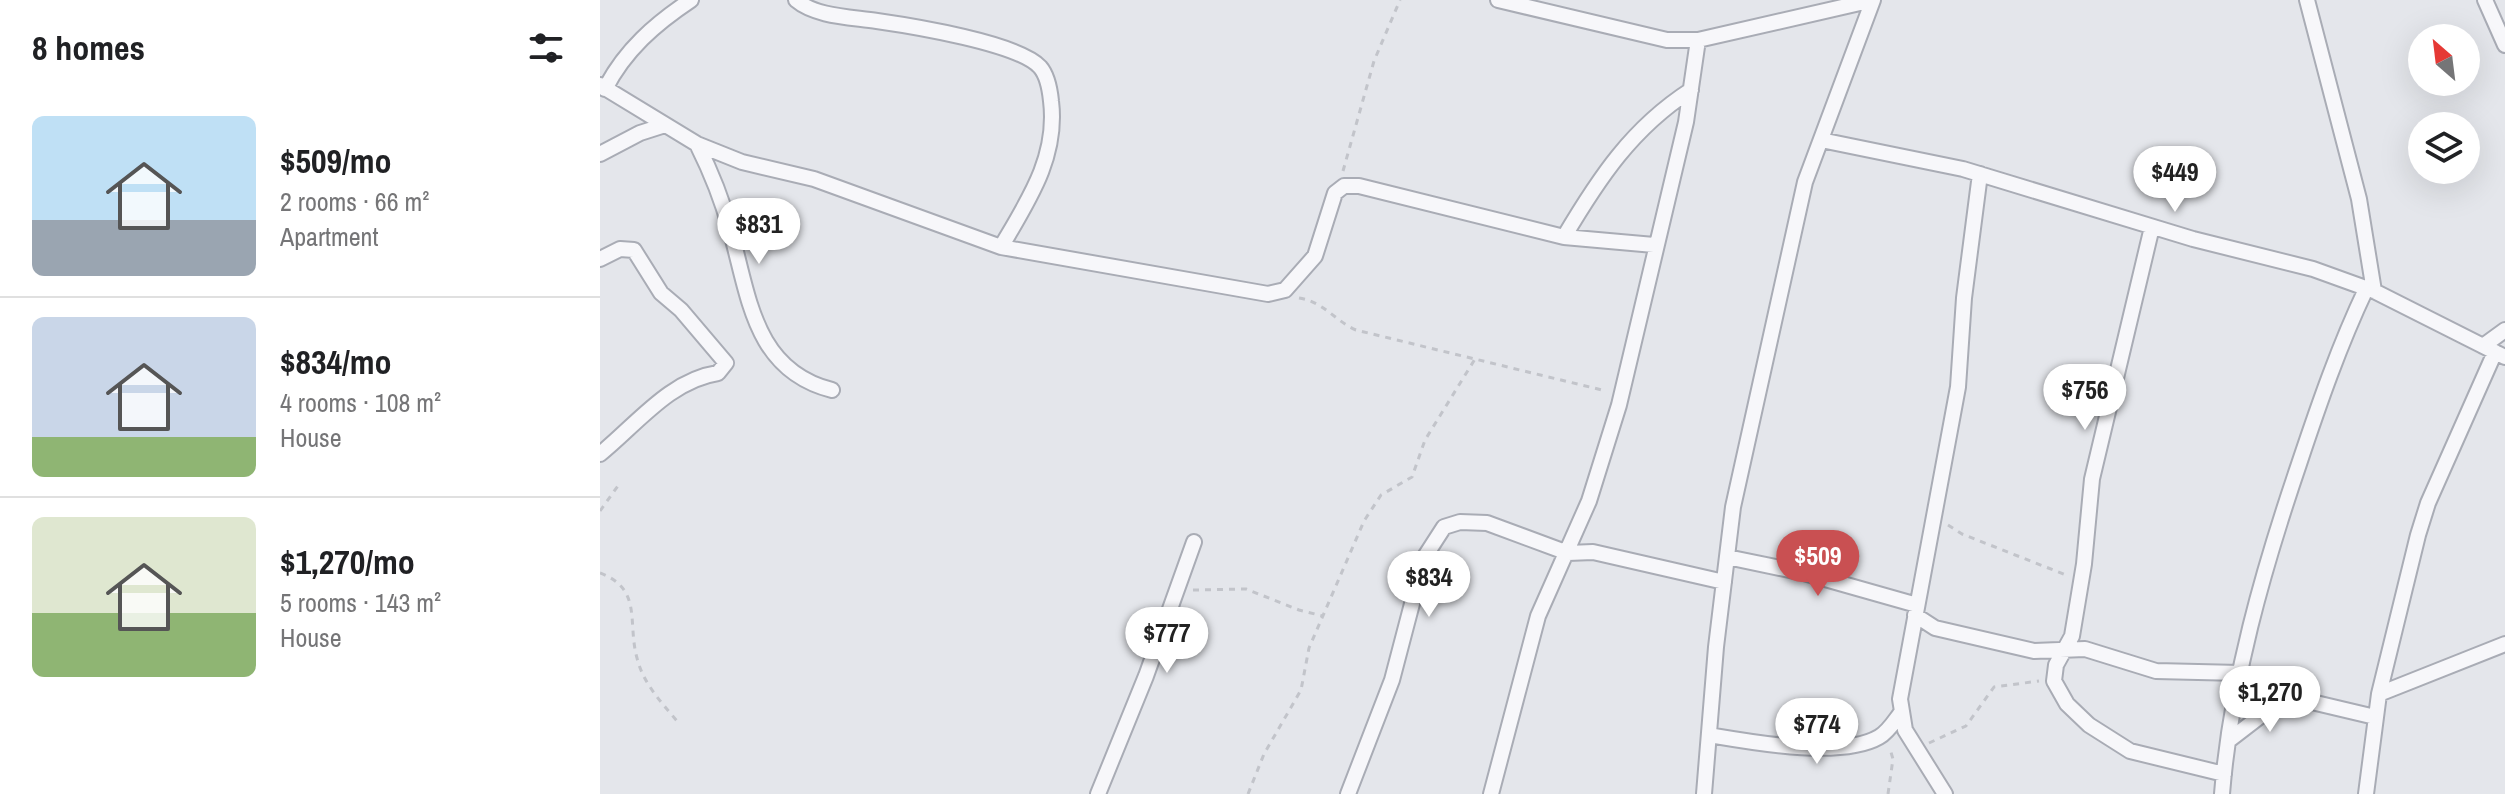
<!DOCTYPE html>
<html lang="en">
<head>
<meta charset="utf-8">
<style>
	:root { --surface:#fff; --page:#f6f6f6; --text:#202124; --muted:#757577; --line:#e0e0e0; --accent:#c95052 }
	body { margin:0; font-family:"Archivo Narrow",sans-serif; background:var(--page); color:var(--text); height:100vh; display:flex; flex-direction:column; font-size:30px; white-space:nowrap }
	* { box-sizing:border-box; margin:0 }
	p { font-size:26px; color:var(--muted) }
	.icon { flex:none; width:44px; height:44px; fill:none; stroke:currentColor; stroke-width:2; stroke-linecap:round; stroke-linejoin:round }
	.map { position:relative; flex:1; overflow:hidden }
	.side { display:flex; flex-direction:column; background:var(--surface); width:600px }
	.side>* { flex:none }
	.needle { width:52px; rotate:332deg }
	.tools { position:absolute; left:1808px; top:24px; display:grid; gap:16px }
	.tools a { display:grid; place-items:center; width:72px; height:72px; border-radius:50%; background:var(--surface); box-shadow:0 8px 32px #0002; font-size:40px }
	.price { position:absolute; translate:-50% -68px; padding:0 18px; border-radius:28px; background:#fff; color:#222; font-size:26px; line-height:52px; filter:drop-shadow(0 2px 4px #0008) }
	.price::after { content:''; position:absolute; left:50%; top:48px; width:24px; height:18px; margin-left:-12px; background:inherit; clip-path:polygon(0 0,100% 0,50% 100%) }
	.price.active { background:var(--accent); color:#fff }
	ul { padding:0; list-style:none }
	li { display:flex; align-items:center; gap:24px; height:200px; padding:0 32px }
	li+li { border-top:2px solid var(--line) }
	li span { display:grid; place-items:center; flex:none; width:224px; height:160px; border-radius:12px; color:#555 }
	li>.icon { margin-inline-start:auto }
	span .icon { width:96px; height:96px; fill:#fffc; stroke-width:1 }
	li b { font-size:34px }
	h2 { display:flex; justify-content:space-between; align-items:center; height:96px; padding:0 32px; font-size:34px }
	main { display:flex; flex:1; min-height:0 }
	.map>svg:first-child { display:block }
	.lines { fill:none; stroke-linecap:round; stroke-linejoin:round }
	.minor-casing { stroke:#a9acb5; stroke-width:18 }
	.path { stroke:#c2c4ca; stroke-width:3; stroke-dasharray:6 6; stroke-linecap:butt }
	.minor { stroke:#f7f7fa; stroke-width:14 }
</style>
</head>
<body>
<main>
<section class="side">
<h2>8 homes<svg class="icon" aria-label="filters" viewBox="0 0 24 24"><path d="M4 7h16M4 17h16"/><circle cx="9" cy="7" r="2"/><circle cx="15" cy="17" r="2"/></svg></h2>
<ul>
<li><span style="background:linear-gradient(#bfe0f5 65%,#9aa5b1 0)"><svg class="icon" aria-label="home" viewBox="0 0 24 24"><path d="M3 11l9-7 9 7M6 9v11h12V9"/></svg></span><div><b>$509/mo</b><p>2 rooms · 66 m²</p><p>Apartment</p></div></li>
<li><span style="background:linear-gradient(#c9d6e8 75%,#8fb573 0)"><svg class="icon" aria-label="home" viewBox="0 0 24 24"><path d="M3 11l9-7 9 7M6 9v11h12V9"/></svg></span><div><b>$834/mo</b><p>4 rooms · 108 m²</p><p>House</p></div></li>
<li><span style="background:linear-gradient(#dfe7d0 60%,#8fb573 0)"><svg class="icon" aria-label="home" viewBox="0 0 24 24"><path d="M3 11l9-7 9 7M6 9v11h12V9"/></svg></span><div><b>$1,270/mo</b><p>5 rooms · 143 m²</p><p>House</p></div></li>
</ul>
</section>
<div class="map">
<svg width="1905" height="794" viewBox="0 0 1905 794">
	<rect width="100%" height="100%" fill="#e4e6eb"/>
	<g class="lines">
		<defs>
			<path id="minor" d="M196 0C216 17 252 17 277 21 312 26 418 43 440 67 447 75 450 91 451 101 458 157 428 201 401 247
				M898 0 1067 40H1098L1273 0
				M1707 0 1759 199 1774 291
				M1885 0 1905 45
				M0 85 97 144 142 162 214 179 401 247 668 294 685 290 715 256 735 193 744 186H759L964 237 1054 245
				M5 89C25 50 55 24 91 0
				M1221 140 1363 169 1593 239 1713 269 1774 291 1905 357
				M97 144C111 172 122 199 130 229 149 295 153 370 232 390
				M0 154 40 133 65 125
				M1552 227 1492 479 1484 564 1472 636 1456 665 1454 681 1467 704 1489 725 1530 751 1624 774
				M964 237C999 178 1032 128 1091 90
				M0 259 20 249 34 250 61 293 81 310 126 363 118 373C70 380 36 425 0 454
				M1883 346 1905 330
				M1127 557 1204 573 1317 605
				M1315 615 1335 628 1434 651 1485 649 1556 671 1640 673 1699 699 1775 717
				M1779 694 1905 644
				M1109 735C1151 742 1241 759 1279 737 1288 732 1294 722 1300 714
				M1628 741 1688 695
				M498 794 546 676 594 542
				M748 794 792 680 824 558 844 527 860 522 887 523 968 553 993 552 1124 582
				M891 794 938 616 989 501 1019 405 1086 122 1098 40
				M1104 794 1116 647 1133 507 1205 182 1273 0
				M1345 794 1305 730 1300 699 1358 387 1364 298 1380 174
				M1622 794C1631 681 1663 570 1699 464 1719 404 1739 346 1766 289
				M1766 794 1779 694 1818 535 1828 503 1895 352"/>
		</defs>
		<!-- minor casing -->
		<use href="#minor" class="minor-casing"/>
		<!-- path -->
		<path class="path" d="M743 171 774 61 800 0
			M699 298C724 302 735 321 756 330L1006 391
			M0 511 20 483
			M1348 525 1362 534 1466 575
			M0 573C43 589 27 622 37 658 43 683 61 702 77 721
			M593 590 646 589 699 610 723 616
			M1329 743 1366 726 1394 687 1439 681
			M648 794 664 754 701 690 709 648 764 521 781 495 812 477 825 440 875 359
			M1288 794 1293 759 1290 749"/>
		<!-- minor -->
		<use href="#minor" class="minor"/>
	</g>
</svg>
<div class="tools">
<a><svg class="needle" viewBox="-14 -14 28 28"><path d="M0-13l5 13h-10z" fill="#e53935"/><path d="M0 13l5-13h-10z" fill="#757577"/></svg></a>
<a><svg class="icon" aria-label="layers" viewBox="0 0 24 24"><path d="M12 4l9 5-9 5-9-5zM3 14l9 5 9-5"/></svg></a>
</div>
<b class="price" style="left:1575px;top:214px">$449</b>
<b class="price" style="left:159px;top:266px">$831</b>
<b class="price" style="left:1485px;top:432px">$756</b>
<b class="price active" style="left:1218px;top:598px">$509</b>
<b class="price" style="left:829px;top:619px">$834</b>
<b class="price" style="left:567px;top:675px">$777</b>
<b class="price" style="left:1670px;top:734px">$1,270</b>
<b class="price" style="left:1217px;top:766px">$774</b>
</div>
</main>
</body>
</html>
